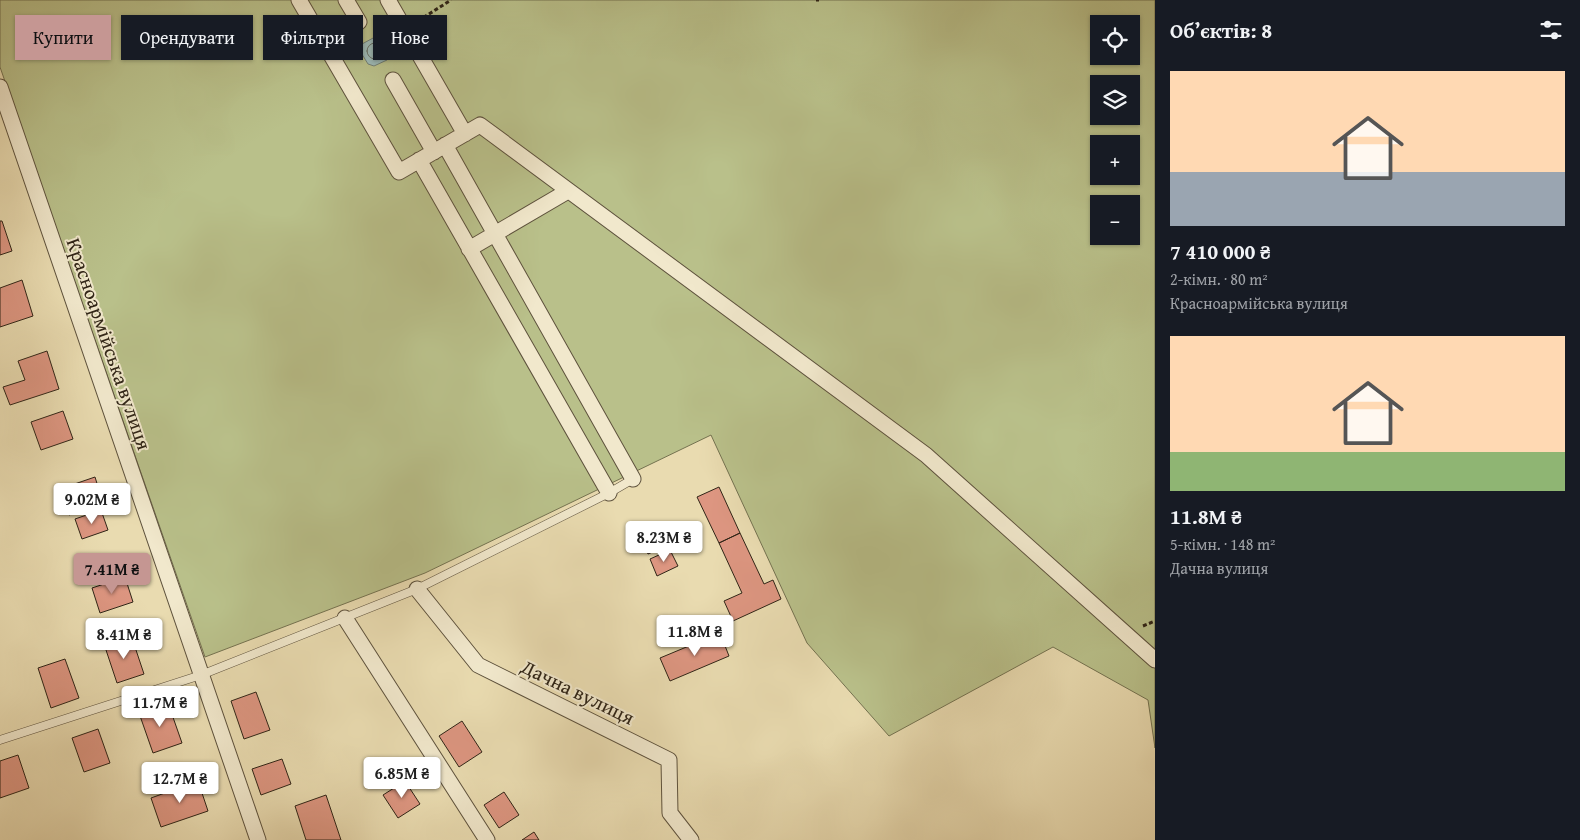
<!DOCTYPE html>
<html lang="uk">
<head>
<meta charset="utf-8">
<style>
	:root { --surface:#171b24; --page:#20242c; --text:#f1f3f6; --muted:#9ea1a6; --accent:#c59692 }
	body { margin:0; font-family:"Gentium Book Plus",serif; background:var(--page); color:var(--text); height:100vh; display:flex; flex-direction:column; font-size:19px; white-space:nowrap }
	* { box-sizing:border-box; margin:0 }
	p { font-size:16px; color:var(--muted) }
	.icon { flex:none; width:28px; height:28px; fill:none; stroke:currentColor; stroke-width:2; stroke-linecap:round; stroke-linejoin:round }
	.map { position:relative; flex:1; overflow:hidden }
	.sheet { display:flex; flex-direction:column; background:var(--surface); width:425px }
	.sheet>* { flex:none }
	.banner { position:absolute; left:15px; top:15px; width:475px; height:45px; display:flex; gap:10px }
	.buttons { position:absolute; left:1090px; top:15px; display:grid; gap:10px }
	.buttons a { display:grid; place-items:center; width:50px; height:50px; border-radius:0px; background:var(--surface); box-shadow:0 1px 4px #0004; font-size:25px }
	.price { position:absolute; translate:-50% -42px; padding:0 11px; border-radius:5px; background:#fff; color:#222; font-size:16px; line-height:32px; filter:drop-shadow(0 1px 2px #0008) }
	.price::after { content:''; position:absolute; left:50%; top:30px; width:15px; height:11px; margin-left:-8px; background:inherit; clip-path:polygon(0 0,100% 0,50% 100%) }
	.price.selected { background:var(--accent); color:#111 }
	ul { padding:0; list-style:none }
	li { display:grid; align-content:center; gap:10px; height:265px; padding:0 15px }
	li span { display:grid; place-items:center; height:155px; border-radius:0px; color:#555 }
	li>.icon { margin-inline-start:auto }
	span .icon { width:90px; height:90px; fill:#fffc; stroke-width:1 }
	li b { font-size:21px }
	h2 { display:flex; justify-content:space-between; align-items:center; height:60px; padding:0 15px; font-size:21px }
	.chip { padding:0 18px; border-radius:0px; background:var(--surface); box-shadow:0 1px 4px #0004; font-size:18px; line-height:45px }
	.chip.selected { background:var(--accent); color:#111 }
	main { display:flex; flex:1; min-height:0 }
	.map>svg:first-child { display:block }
	.green { fill:#b9c08a; stroke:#747250; fill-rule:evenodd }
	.water { fill:#9cb9b6; stroke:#717e76 }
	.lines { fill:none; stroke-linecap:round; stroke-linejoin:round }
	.shore { stroke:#666f66; stroke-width:1 }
	.building { fill:#dd9681; stroke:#302517 }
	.lane-casing { stroke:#5e523d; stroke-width:9 }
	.street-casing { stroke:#5e523d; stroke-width:17 }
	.path { stroke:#302517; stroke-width:3; stroke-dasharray:4 2.5; stroke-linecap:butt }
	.lane { stroke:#f1e8cc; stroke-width:8 }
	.street { stroke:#f1e8cc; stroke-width:15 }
	.labels { text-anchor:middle; stroke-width:4; stroke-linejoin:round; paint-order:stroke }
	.street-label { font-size:20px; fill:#302517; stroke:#f1e8cc }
</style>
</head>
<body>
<main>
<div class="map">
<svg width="1155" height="840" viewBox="0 0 1155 840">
	<rect width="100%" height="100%" fill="#e9dbb0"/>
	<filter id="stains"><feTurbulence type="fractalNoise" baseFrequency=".004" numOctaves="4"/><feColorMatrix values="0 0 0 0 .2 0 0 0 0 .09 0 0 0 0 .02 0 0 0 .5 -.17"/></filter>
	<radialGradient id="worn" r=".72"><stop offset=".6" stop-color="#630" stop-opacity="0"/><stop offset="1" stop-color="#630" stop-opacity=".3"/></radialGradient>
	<!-- green -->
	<path class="green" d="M0 0H1155V748L1148 700 1053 647 889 736 807 643 711 435 425 573 205 657 0 67ZM1099 24H1131V56H1099ZM1099 84H1131V116H1099ZM1099 144H1131V176H1099ZM1099 204H1131V236H1099Z"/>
	<!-- water -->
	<path class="water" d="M375 37 382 39 389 52 387 60 374 66 368 64 360 51 362 44Z"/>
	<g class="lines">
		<!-- shore -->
		<path class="shore" d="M367 51a8 8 0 1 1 16 0a8 8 0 1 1-16 0Z"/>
	</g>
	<!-- building -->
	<path class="building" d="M0 221H2L12 251 0 255Z
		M22 280 33 316 0 327V288Z
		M47 351 59 389 10 405 3 387 25 380 18 361Z
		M63 411 73 439 41 450 31 422Z
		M95 477 103 503 69 515 60 489Z
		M719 487 740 533 719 543 697 497Z
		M101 510 108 530 82 539 75 519Z
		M661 528 668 545 648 554 640 537Z
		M740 533 764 584 773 580 781 599 733 621 724 601 742 593 719 543Z
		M670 550 678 566 657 576 650 559Z
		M125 577 133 602 100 613 92 588Z
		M720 633 729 656 670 681 660 658Z
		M132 638 144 674 117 683 105 647Z
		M65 659 79 698 51 708 38 668Z
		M256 692 270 730 244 739 231 701Z
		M168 703 182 743 153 753 139 713Z
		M462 721 482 752 459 767 439 736Z
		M98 729 110 763 84 772 72 738Z
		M18 755 29 788 0 798V761Z
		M282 759 291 784 261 795 252 769Z
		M198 781 208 811 161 827 151 798Z
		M405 781 420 804 398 818 383 795Z
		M504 792 519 815 499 828 484 805Z
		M326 795 341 840H306L295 806Z
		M534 832 539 840H522Z"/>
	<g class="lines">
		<defs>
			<path id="lane" d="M0 740 201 675 417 589 609 493 633 479"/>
			<path id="street" d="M299 0 399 172 480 125 926 455 1155 660
				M346 0 359 22
				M388 0 465 134
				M393 80 434 152
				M0 87 258 840
				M445 145 633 479
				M419 160 609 493
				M469 249 568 191
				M417 589 478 665 669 760 670 813 691 840
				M345 618 487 840"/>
		</defs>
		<!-- lane casing -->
		<use href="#lane" class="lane-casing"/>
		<!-- street casing -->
		<use href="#street" class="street-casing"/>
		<!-- path -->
		<path class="path" d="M816 0H819
			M418 21 451 0
			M1143 626 1155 621"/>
		<!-- lane -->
		<use href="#lane" class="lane"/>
		<!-- street -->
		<use href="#street" class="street"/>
	</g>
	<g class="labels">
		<!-- street labels -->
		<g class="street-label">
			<text transform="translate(109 344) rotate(71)" y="7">Красноармійська вулиця</text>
			<text transform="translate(578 692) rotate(26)" y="7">Дачна вулиця</text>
		</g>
	</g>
	<rect width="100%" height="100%" filter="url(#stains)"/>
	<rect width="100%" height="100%" fill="url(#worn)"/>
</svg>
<div class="buttons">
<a><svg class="icon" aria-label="locate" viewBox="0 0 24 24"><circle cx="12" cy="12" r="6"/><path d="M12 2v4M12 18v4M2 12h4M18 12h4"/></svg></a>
<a><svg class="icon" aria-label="layers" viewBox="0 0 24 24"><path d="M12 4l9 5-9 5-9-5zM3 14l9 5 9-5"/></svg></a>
<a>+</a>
<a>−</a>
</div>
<b class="price" style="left:92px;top:525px">9.02M ₴</b>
<b class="price" style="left:664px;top:563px">8.23M ₴</b>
<b class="price selected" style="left:112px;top:595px">7.41M ₴</b>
<b class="price" style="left:695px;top:657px">11.8M ₴</b>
<b class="price" style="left:124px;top:660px">8.41M ₴</b>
<b class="price" style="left:160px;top:728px">11.7M ₴</b>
<b class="price" style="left:402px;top:799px">6.85M ₴</b>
<b class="price" style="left:180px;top:804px">12.7M ₴</b>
<div class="banner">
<a class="chip selected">Купити</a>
<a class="chip">Орендувати</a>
<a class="chip">Фільтри</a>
<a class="chip">Нове</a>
</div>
</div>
<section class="sheet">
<h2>Об’єктів: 8<svg class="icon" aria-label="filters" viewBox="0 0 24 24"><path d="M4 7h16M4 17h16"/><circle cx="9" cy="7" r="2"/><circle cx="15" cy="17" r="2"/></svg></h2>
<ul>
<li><span style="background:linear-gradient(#ffd9b3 65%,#9aa5b1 0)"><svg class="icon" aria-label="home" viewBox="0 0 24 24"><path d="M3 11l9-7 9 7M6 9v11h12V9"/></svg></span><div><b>7 410 000 ₴</b><p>2-кімн. · 80 m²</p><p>Красноармійська вулиця</p></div></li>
<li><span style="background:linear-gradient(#ffd9b3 75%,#8fb573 0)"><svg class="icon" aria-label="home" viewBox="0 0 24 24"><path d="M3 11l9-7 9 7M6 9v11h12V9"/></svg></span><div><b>11.8M ₴</b><p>5-кімн. · 148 m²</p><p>Дачна вулиця</p></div></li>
</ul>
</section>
</main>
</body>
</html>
